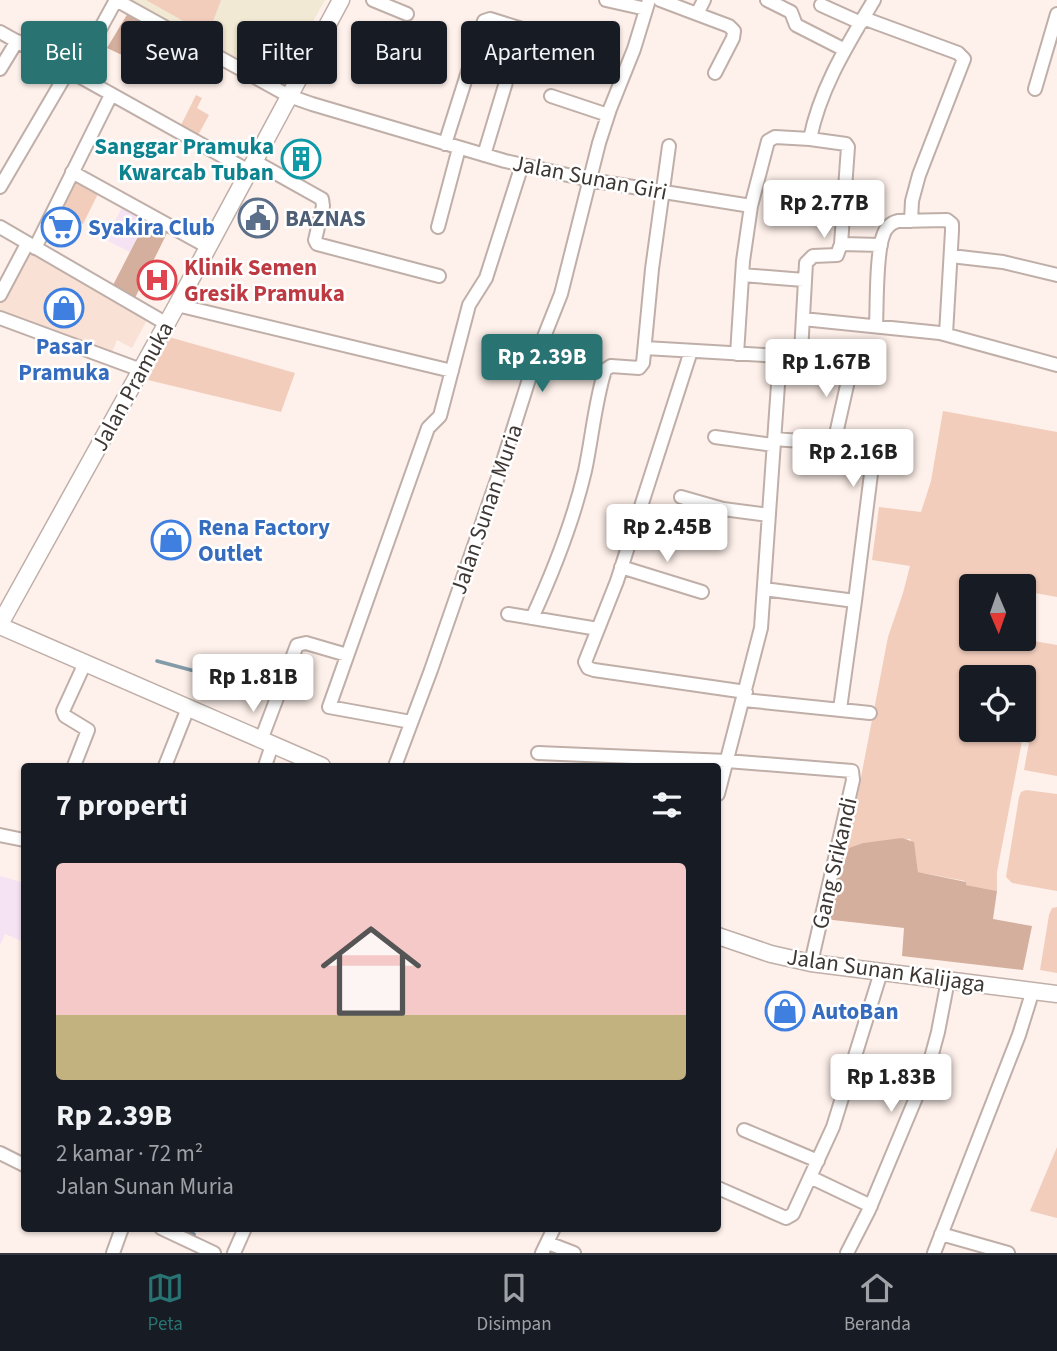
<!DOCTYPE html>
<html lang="id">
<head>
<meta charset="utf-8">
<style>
	:root { --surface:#171b24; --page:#20242c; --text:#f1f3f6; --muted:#9ea1a6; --line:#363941; --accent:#297372 }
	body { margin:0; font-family:"Source Sans 3",sans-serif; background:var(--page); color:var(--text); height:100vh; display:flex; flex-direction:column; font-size:26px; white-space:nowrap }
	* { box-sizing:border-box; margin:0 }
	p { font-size:23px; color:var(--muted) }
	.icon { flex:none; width:38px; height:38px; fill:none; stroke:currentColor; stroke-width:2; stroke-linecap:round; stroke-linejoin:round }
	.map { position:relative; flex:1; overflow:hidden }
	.panel { position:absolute; left:21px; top:763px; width:700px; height:469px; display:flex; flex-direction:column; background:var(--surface); border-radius:7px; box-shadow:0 2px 5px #0004 }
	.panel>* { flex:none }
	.banner { position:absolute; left:21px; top:21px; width:700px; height:63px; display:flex; gap:14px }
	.needle { width:46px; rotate:178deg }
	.controls { position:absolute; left:959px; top:574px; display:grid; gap:14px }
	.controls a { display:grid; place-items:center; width:77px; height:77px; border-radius:7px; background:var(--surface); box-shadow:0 2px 5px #0004; font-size:35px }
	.price { position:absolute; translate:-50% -60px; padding:0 16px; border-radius:7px; background:#fff; color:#222; font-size:23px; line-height:46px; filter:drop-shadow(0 2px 4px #0008) }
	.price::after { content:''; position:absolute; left:50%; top:42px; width:21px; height:16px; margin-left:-10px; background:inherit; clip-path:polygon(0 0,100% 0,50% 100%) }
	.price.active { background:var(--accent); color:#fff }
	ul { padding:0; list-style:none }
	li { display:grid; align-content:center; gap:14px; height:371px; padding:0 35px }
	li span { display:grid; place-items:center; height:217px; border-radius:7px; color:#555 }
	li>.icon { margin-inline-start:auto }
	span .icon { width:126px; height:126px; fill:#fffc; stroke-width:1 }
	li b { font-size:30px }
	h2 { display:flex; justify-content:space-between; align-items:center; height:84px; padding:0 35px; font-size:30px }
	.pill { padding:0 24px; border-radius:7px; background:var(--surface); box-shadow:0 2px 5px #0004; font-size:24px; line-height:63px }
	.pill.active { background:var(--accent); color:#fff }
	.tab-bar { display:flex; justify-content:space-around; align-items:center; height:98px; border-top:2px solid var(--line); background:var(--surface); font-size:19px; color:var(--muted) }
	.tab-bar a { display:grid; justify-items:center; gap:4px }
	.tab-bar .active { color:var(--accent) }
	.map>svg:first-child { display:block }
	.built { fill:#f9e1d5 }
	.education { fill:#f5e3f4 }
	.medical { fill:#f2e9d4 }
	.green { fill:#f2cdbc; fill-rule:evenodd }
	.forest { fill:#d4af9d }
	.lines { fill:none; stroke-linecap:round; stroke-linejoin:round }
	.stream { stroke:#819ca8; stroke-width:3.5 }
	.street-casing { stroke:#bfafa8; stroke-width:16 }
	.secondary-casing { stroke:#bfafa8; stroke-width:19 }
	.street { stroke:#fff; stroke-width:12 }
	.secondary { stroke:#fff; stroke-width:16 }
	.labels { text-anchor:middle; stroke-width:5; stroke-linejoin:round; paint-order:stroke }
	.culture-label { font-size:23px; font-weight:bold; fill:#0d838f; stroke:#fff; text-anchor:end }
	.street-label { font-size:23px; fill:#3e3734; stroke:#fff }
	.service-label { font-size:23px; font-weight:bold; fill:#4e5e75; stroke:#fff; text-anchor:start }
	.shop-label { font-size:23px; font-weight:bold; fill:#366cbe; stroke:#fff; text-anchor:start }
	.health-label { font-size:23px; font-weight:bold; fill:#be3a42; stroke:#fff; text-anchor:start }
</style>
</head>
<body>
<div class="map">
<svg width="1057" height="1253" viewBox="0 0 1057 1253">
	<rect width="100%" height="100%" fill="#fef0ea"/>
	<!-- built -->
	<path class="built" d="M29 250 147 320 132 348 117 340 110 357 0 314V303Z"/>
	<!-- education -->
	<path class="education" d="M122 207 147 218 130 252 106 240Z
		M0 876 24 883V942L5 934 0 945Z"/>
	<!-- medical -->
	<path class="medical" d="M126 0H325L278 84Z"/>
	<!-- green -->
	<path class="green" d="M146 0H221L208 35Z
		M70 27 91 39 73 72 51 58Z
		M196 95 202 98 197 108 209 115 197 137 180 127Z
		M75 180 99 192 83 224 59 212Z
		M169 337 295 373 281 412 148 380Z
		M943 411 1057 432V597L1024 591V586H971V639H1022L1057 645V776L1024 770 1029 743 1022 741 997 872V891L965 885V881L918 872 914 845 910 839 863 843 847 850 888 637 903 593 910 566 872 560 879 507 921 512 931 481ZM971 677H1024V730H971Z
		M1026 790 1057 794V891L1012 883 1006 877 1019 797 1021 792Z
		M1057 907V973L1040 970 1049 915 1052 908Z
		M1057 1147V1218L1030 1211Z"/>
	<!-- forest -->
	<path class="forest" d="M128 13 142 21 124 56 107 48Z
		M147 219 168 231 133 302 111 289Z
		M902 838 914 842 918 872 966 882V885L997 891 993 919 1032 926 1023 970 902 956 904 928 824 919 836 866 843 867 849 848 863 843Z"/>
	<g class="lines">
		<!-- stream -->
		<path class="stream" d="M157 661 277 693
			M183 1228 194 1234V1240"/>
		<defs>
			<path id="street" d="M116 0 289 96 312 104 505 161 590 180 751 206 743 261 737 354
				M373 0 407 14
				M606 0 646 9
				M660 0 697 14 704 0
				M767 0 791 12 796 25 845 50
				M821 5 861 23
				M697 14 729 26 734 31 733 38 715 73
				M863 18 958 53 964 59 919 175 912 201 911 221
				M0 32 249 171
				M0 69 17 41
				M75 75 116 0
				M1035 89 1057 14
				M551 96 608 115
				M810 139 846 144 848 147 841 244
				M445 144 484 21 490 19 522 29
				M484 155 522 29 597 49
				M254 161 322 199 323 206 315 240 317 244 439 276
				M72 172 208 247
				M0 187 68 71
				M751 206 768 141 775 137 810 139C820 88 848 44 874 0
				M0 227 167 324
				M438 227 459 148
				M35 248 111 95
				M951 256 1003 262 1057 275
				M742 275 804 280
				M0 295 27 244
				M177 305 452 371
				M0 318 141 370
				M803 319 940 333 1057 365
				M876 326C877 305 876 254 883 236 885 229 890 223 898 221L947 220 952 224V231L946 334
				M645 348 780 356
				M691 351 617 581 585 662 588 668 594 670 746 692
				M715 437 773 445
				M774 439 868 446 874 450 855 601
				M834 443 852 363
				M681 497 723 509 769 515
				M621 567 702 592
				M764 589 855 601 840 709
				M508 614 598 629
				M532 618C554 570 573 522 585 471 592 438 595 402 605 370L611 366 639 368 643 363 652 269 669 146
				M744 700 870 713
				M411 722 329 707 428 428 440 416 469 305 486 278 522 165
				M261 740 297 645 306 643 347 655
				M538 753 727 761 852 771 853 780 811 963
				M74 766 88 730 65 716 63 711 85 663
				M165 766 188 708
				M265 766 272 745
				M395 766 431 670 498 477 536 357 561 294 599 143 610 109 634 49 649 0
				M718 794 761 628 780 356 795 357 801 352 806 263 813 256 837 255 841 244 881 245
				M0 835 24 840
				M744 1130 818 1161
				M0 1153 24 1165
				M810 1177 871 1206
				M718 1188 786 1218 793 1214 833 1127 881 972
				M161 1228 214 1253
				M941 1234 1008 1253
				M548 1243 574 1253
				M113 1253 122 1228
				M234 1253 245 1228
				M542 1253 554 1228
				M847 1253 869 1210 928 1069 938 1032 948 980
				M934 1253 1019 1035 1033 990"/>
			<path id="secondary" d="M0 624 177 305 341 0
				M0 626 322 766
				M718 936 771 954 811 963 1057 994"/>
		</defs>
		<!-- street casing -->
		<use href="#street" class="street-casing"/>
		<!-- secondary casing -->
		<use href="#secondary" class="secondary-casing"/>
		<!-- street -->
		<use href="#street" class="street"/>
		<!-- secondary -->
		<use href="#secondary" class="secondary"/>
	</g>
	<!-- icons -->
	<defs>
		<symbol id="building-ring" viewBox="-11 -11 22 22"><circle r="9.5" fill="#fff" stroke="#0f9aa8" stroke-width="1.5"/><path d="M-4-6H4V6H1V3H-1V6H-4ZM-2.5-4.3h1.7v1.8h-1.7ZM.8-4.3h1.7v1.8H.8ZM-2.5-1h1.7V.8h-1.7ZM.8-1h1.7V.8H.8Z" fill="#0f9aa8"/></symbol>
		<symbol id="civic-ring" viewBox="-11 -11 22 22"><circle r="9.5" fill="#fff" stroke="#5c6f8a" stroke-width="1.5"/><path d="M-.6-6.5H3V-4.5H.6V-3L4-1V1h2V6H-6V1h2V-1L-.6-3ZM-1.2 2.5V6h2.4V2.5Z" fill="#5c6f8a"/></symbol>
		<symbol id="supermarket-ring" viewBox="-11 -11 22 22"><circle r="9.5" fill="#fff" stroke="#3f7fe0" stroke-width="1.5"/><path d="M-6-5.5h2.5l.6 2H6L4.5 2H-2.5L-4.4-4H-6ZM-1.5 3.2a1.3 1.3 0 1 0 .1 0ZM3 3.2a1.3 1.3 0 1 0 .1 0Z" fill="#3f7fe0"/></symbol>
		<symbol id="hospital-ring" viewBox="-11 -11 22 22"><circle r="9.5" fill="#fff" stroke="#e0444e" stroke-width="1.5"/><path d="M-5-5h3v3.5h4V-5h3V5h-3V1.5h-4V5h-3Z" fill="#e0444e"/></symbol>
		<symbol id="shop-ring" viewBox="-11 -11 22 22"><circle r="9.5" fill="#fff" stroke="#3f7fe0" stroke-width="1.5"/><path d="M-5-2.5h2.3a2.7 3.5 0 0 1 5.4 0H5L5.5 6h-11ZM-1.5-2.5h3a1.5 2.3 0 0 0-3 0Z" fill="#3f7fe0"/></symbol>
	</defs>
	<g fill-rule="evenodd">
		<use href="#building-ring" x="279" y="137" width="44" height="44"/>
		<use href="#civic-ring" x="236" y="196" width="44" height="44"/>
		<use href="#supermarket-ring" x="39" y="205" width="44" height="44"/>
		<use href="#hospital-ring" x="135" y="258" width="44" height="44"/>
		<use href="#shop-ring" x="42" y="286" width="44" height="44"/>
		<use href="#shop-ring" x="149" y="518" width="44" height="44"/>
		<use href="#shop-ring" x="763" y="989" width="44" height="44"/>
	</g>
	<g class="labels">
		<!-- culture labels -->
		<g class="culture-label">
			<text x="274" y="154">Sanggar Pramuka<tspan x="274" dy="26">Kwarcab Tuban</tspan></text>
		</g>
		<!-- street labels -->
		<g class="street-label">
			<text transform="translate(590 177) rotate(11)" y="8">Jalan Sunan Giri</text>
			<text transform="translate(132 386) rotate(-61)" y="8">Jalan Pramuka</text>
			<text transform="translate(486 509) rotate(-71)" y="8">Jalan Sunan Muria</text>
			<text transform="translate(834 863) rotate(-77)" y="8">Gang Srikandi</text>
			<text transform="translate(886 970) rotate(8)" y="8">Jalan Sunan Kalijaga</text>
		</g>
		<!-- service labels -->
		<g class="service-label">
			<text x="285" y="226">BAZNAS</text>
		</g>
		<!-- shop labels -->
		<g class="shop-label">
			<text x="88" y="235">Syakira Club</text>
			<text x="64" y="354" text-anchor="middle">Pasar<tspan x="64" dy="26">Pramuka</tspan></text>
			<text x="198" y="535">Rena Factory<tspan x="198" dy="26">Outlet</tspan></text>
			<text x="812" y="1019">AutoBan</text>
		</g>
		<!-- health labels -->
		<g class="health-label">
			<text x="184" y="275">Klinik Semen<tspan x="184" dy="26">Gresik Pramuka</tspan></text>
		</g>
	</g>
</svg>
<div class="controls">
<a><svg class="needle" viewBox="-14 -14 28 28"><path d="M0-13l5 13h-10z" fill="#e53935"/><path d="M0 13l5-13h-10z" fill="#9ea1a6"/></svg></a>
<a><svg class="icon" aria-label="locate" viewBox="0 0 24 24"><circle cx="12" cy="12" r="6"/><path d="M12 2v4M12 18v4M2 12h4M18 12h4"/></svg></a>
</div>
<b class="price" style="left:824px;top:240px">Rp 2.77B</b>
<b class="price active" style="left:542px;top:394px">Rp 2.39B</b>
<b class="price" style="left:826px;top:399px">Rp 1.67B</b>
<b class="price" style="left:853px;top:489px">Rp 2.16B</b>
<b class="price" style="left:667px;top:564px">Rp 2.45B</b>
<b class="price" style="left:253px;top:714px">Rp 1.81B</b>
<b class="price" style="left:891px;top:1114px">Rp 1.83B</b>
<div class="banner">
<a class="pill active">Beli</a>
<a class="pill">Sewa</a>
<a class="pill">Filter</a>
<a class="pill">Baru</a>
<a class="pill">Apartemen</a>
</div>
<section class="panel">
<h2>7 properti<svg class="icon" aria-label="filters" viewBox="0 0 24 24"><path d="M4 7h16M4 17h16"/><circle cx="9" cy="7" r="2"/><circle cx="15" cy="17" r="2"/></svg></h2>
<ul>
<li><span style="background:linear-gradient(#f6c9c9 70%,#c2b280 0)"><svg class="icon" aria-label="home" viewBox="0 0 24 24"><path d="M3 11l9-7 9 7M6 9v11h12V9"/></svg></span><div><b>Rp 2.39B</b><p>2 kamar · 72 m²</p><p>Jalan Sunan Muria</p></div></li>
</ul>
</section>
</div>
<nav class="tab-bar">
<a class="active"><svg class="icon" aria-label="map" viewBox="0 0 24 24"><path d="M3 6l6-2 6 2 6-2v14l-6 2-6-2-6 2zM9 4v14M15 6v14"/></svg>Peta</a>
<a><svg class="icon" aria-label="saved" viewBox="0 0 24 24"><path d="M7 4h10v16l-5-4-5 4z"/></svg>Disimpan</a>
<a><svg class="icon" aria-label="home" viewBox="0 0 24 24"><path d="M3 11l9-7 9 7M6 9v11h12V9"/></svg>Beranda</a>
</nav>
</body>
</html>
